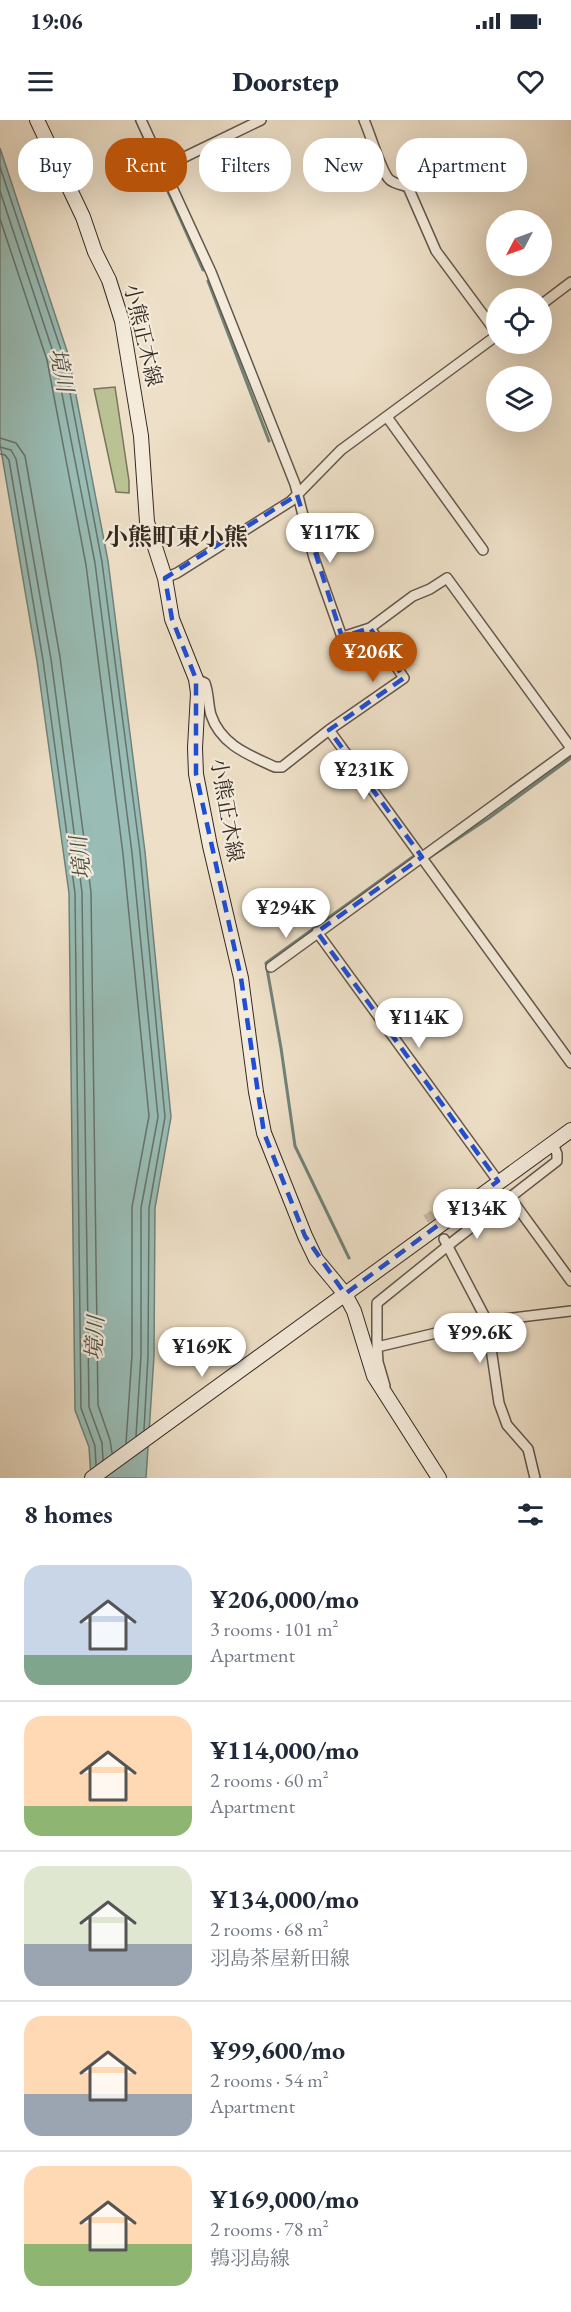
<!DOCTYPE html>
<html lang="en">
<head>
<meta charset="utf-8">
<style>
	:root { --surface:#fff; --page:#f2f2f3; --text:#1f2937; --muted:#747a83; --line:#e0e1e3; --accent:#b45309 }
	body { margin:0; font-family:"EB Garamond","Noto Serif JP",serif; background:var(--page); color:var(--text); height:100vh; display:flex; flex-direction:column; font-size:22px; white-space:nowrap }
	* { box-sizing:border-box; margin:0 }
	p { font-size:20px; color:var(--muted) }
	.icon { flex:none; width:33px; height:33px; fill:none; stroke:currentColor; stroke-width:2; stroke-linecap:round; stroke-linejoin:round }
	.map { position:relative; height:1358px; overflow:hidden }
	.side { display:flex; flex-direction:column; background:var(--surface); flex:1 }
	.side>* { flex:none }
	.top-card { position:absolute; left:18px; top:18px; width:536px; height:54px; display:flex; gap:12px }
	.needle { width:39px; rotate:229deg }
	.tools { position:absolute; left:486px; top:90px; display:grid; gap:12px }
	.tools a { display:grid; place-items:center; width:66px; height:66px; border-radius:50%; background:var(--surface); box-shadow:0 6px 24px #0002; font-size:30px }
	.price { position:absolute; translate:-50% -51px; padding:0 14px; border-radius:21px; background:#fff; color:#222; font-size:20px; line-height:39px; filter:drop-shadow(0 2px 3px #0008) }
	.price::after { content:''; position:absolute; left:50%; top:36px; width:18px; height:14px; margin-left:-9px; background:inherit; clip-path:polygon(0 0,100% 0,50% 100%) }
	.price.active { background:var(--accent); color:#fff }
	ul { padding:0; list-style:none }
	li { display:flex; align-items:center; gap:18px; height:150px; padding:0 24px }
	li+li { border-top:2px solid var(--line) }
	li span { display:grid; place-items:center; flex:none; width:168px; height:120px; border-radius:18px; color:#555 }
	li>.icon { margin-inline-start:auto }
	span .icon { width:72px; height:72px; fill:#fffc; stroke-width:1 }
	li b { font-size:26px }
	h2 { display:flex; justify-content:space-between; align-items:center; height:72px; padding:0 24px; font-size:26px }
	.pill { padding:0 21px; border-radius:24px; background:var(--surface); box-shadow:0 6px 24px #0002; font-size:21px; line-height:54px }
	.pill.active { background:var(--accent); color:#fff }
	.status { display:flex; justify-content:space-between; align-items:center; height:42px; padding:0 30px; background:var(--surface); direction:ltr }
	.status svg { height:16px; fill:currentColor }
	header { display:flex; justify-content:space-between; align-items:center; height:78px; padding:0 24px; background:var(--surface); font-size:27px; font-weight:800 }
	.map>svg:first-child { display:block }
	.green { fill:#bac294; stroke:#77765a; stroke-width:1.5 }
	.water { fill:#99bdb6; stroke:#71827a; stroke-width:1.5 }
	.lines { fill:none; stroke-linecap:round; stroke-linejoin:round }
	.shore { stroke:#66736c; stroke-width:1.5 }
	.stream { stroke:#71827a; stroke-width:3 }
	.minor-tunnel { stroke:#c9bba7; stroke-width:9; stroke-dasharray:9 4.5; stroke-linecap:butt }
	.minor-casing { stroke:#62574b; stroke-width:12 }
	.secondary-casing { stroke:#342921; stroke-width:16 }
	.minor { stroke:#f4ebdb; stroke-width:9 }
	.secondary { stroke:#f4ebdb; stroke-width:14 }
	.marked { fill:none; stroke:#1d4ed8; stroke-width:4.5; stroke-dasharray:12 8; stroke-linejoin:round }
	.labels { text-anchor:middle; stroke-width:4.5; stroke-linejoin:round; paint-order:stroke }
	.street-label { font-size:21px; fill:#342921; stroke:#f4ebdb }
	.water-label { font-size:22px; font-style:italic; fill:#4d4e46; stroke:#f4ebdb }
	.quarter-label { font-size:24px; font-weight:bold; fill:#342921; stroke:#f4ebdb }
</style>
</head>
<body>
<div class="status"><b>19:06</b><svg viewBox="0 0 49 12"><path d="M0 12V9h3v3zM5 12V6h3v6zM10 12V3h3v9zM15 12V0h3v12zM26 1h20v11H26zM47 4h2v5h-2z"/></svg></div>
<header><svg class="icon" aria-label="menu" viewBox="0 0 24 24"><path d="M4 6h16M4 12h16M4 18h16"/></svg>Doorstep<svg class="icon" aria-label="heart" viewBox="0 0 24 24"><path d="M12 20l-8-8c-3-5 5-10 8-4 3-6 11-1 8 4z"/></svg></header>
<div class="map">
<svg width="571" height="1358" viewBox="0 0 571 1358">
	<rect width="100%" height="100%" fill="#eee0c8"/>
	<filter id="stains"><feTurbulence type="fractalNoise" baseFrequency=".00333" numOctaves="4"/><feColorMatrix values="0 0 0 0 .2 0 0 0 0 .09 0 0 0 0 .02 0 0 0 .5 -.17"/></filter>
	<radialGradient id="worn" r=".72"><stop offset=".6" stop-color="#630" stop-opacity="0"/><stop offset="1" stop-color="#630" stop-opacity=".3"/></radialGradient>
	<!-- green -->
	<path class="green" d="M115 267 129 361V373L116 372 94 269Z"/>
	<!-- water -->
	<path class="water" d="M0 28 68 234 108 441 145 732 171 997 155 1088 154 1236 146 1358H91L89 1327 75 1290 69 773 37 541 0 324Z"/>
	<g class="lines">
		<!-- shore -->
		<path class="shore" d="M0 47 63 236 102 442 140 732 165 997 149 1088 148 1236 144 1310
			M0 71 55 238 95 443 132 733 158 997 141 1088V1235L136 1316
			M0 99 47 240 86 445 123 734 149 996 132 1087V1235L126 1323
			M0 318 16 323 25 336 60 537 91 772 98 1285 110 1320 112 1333
			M0 327 11 330 16 339 51 539 82 772 89 1287 102 1323 103 1340
			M0 334 5 335 9 340 43 540 75 773 81 1288 95 1326 96 1345"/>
		<!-- stream -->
		<path class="stream" d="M136 0 203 150
			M208 161 269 321
			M430 737 489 698 571 638
			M349 1138 295 1026 281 928 266 843 414 736"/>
		<!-- minor-tunnel -->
		<path class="minor-tunnel" d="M427 1093 439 1111"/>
		<defs>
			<path id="minor" d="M141 0 211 152 295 364 314 438 342 517 370 508 413 476 430 469 447 458 571 628
				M364 0C370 13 382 54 390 60 395 64 403 65 408 67L436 131 496 212
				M162 48 261 0
				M542 184 571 162
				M387 297 483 430
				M165 458 177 453 291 381 341 330 496 216
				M196 559 205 563C209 574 208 585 211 595 221 625 249 635 275 647H282L329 610 404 558 370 508
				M329 610 571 943
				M317 812 498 1061
				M271 847 571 629
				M509 1076 571 1161
				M444 1119 487 1201 499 1283 507 1305 528 1329 535 1358
				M377 1227V1183L455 1120 557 1041V1034L553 1023
				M385 1266 378 1242 377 1227 487 1201 571 1191"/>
			<path id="secondary" d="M37 0 83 97 95 132 109 160 122 201 141 316 147 402 165 458 172 499 196 559 198 573 195 628 196 654 210 726 241 858 256 972 264 1013 305 1116 316 1139 345 1174 354 1191 374 1256 439 1358
				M92 1358 571 1010"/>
		</defs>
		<!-- minor casing -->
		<use href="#minor" class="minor-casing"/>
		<!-- secondary casing -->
		<use href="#secondary" class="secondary-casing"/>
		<!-- minor -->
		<use href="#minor" class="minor"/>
		<!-- secondary -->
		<use href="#secondary" class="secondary"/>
	</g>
	<!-- marked area -->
	<path class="marked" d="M297 375 342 517 370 508 404 558 329 610 422 737 317 812 498 1061 345 1174 305 1116 264 1013 241 858 196 654V559L172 499 165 458Z"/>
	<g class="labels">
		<!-- street labels -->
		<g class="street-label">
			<text transform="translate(143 215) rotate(77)" y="7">小熊正木線</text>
			<text transform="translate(227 690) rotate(80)" y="7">小熊正木線</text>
		</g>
		<!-- water labels -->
		<g class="water-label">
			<text transform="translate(62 250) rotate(79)" y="8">境川</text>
			<text transform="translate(80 738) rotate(-97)" y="8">境川</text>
			<text transform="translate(94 1218) rotate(-86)" y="8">境川</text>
		</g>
		<!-- quarter labels -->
		<g class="quarter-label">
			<text x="176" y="425">小熊町東小熊</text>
		</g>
	</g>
	<rect width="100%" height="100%" filter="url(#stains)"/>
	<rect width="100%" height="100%" fill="url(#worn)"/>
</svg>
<div class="tools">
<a><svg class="needle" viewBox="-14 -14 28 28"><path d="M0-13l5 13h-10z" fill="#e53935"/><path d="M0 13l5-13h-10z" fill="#747a83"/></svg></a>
<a><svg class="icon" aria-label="locate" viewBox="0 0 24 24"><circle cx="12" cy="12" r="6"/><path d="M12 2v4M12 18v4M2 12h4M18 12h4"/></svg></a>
<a><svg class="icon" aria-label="layers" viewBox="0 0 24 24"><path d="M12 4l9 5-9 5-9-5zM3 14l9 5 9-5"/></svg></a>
</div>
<b class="price" style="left:330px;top:444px">¥117K</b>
<b class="price active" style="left:373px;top:563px">¥206K</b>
<b class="price" style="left:364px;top:681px">¥231K</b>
<b class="price" style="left:286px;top:819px">¥294K</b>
<b class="price" style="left:419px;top:929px">¥114K</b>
<b class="price" style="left:477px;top:1120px">¥134K</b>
<b class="price" style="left:480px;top:1244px">¥99.6K</b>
<b class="price" style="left:202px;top:1258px">¥169K</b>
<div class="top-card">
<a class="pill">Buy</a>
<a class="pill active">Rent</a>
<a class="pill">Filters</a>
<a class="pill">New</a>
<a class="pill">Apartment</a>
</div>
</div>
<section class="side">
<h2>8 homes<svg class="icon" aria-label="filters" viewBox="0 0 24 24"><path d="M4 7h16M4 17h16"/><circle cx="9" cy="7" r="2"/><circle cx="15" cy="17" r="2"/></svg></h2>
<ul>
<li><span style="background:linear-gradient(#c9d6e8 75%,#7fa58c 0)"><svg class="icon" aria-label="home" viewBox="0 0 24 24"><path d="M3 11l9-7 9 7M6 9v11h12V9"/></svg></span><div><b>¥206,000/mo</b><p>3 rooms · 101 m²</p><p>Apartment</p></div></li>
<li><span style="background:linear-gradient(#ffd9b3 75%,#8fb573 0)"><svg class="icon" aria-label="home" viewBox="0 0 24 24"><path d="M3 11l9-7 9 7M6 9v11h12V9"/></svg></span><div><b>¥114,000/mo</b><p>2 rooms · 60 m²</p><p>Apartment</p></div></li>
<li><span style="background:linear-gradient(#dfe7d0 65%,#9aa5b1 0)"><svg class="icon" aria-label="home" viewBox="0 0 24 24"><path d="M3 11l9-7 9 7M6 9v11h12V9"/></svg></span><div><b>¥134,000/mo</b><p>2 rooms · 68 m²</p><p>羽島茶屋新田線</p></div></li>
<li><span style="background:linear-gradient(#ffd9b3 65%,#9aa5b1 0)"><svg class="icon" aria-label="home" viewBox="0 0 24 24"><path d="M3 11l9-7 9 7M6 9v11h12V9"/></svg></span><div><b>¥99,600/mo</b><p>2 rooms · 54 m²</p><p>Apartment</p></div></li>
<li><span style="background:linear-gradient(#ffd9b3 65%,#8fb573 0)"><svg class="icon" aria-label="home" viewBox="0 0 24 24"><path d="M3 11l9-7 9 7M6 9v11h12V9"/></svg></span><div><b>¥169,000/mo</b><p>2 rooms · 78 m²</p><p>鶉羽島線</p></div></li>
</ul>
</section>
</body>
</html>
